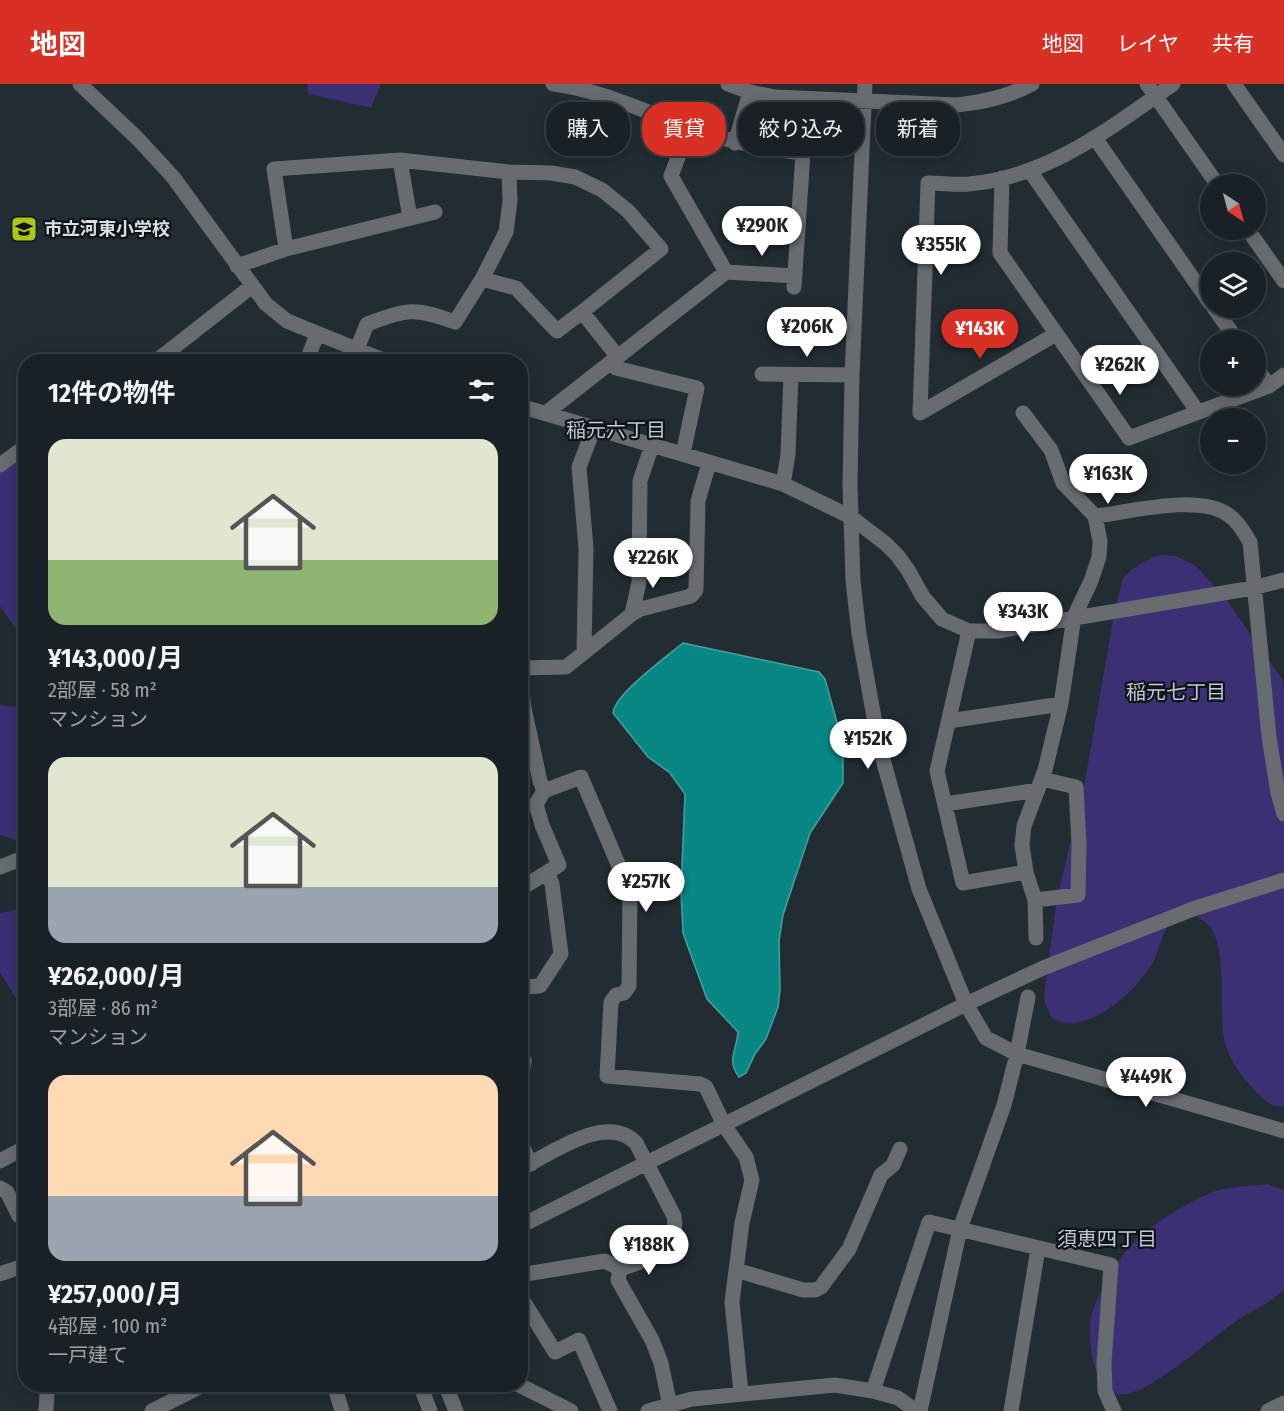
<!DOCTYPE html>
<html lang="ja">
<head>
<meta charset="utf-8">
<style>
	:root { --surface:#192126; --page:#262e32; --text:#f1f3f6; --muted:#9fa3a7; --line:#373e43; --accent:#d93025 }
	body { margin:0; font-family:"Fira Sans Condensed","Noto Sans JP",sans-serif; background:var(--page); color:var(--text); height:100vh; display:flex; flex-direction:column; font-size:22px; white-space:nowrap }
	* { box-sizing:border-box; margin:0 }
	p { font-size:20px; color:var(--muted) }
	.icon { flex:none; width:33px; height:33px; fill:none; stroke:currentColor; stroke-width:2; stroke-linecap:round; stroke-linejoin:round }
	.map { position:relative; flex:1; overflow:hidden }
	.details { position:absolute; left:18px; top:270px; width:510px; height:1038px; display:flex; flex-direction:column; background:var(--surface); border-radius:24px; box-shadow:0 3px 15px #0003,0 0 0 2px var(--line) }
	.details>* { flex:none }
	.hud { position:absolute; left:546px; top:18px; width:570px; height:54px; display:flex; gap:12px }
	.needle { width:39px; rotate:144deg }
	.buttons { position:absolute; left:1200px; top:90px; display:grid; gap:12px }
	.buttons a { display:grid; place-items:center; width:66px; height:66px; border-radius:50%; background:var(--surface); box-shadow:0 3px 15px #0003,0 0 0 2px var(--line); font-size:30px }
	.price { position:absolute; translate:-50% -51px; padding:0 14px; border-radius:21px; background:#fff; color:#222; font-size:20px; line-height:39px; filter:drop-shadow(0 2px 3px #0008) }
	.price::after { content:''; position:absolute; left:50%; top:36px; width:18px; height:14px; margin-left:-9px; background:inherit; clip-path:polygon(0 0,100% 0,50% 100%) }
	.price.current { background:var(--accent); color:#fff }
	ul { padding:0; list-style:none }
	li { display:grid; align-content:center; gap:12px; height:318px; padding:0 30px }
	li span { display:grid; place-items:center; height:186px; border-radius:18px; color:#555 }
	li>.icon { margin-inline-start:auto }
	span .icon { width:108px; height:108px; fill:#fffc; stroke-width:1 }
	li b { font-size:26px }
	h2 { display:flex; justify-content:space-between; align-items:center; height:72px; padding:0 30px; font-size:26px }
	.pill { padding:0 21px; border-radius:24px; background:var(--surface); box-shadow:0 3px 15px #0003,0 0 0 2px var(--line); font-size:21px; line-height:54px }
	.pill.current { background:var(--accent); color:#fff }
	header { display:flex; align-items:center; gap:36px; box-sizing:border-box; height:84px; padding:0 30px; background:var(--accent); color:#fff }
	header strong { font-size:28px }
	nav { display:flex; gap:33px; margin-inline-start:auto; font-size:21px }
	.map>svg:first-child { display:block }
	.green { fill:#3a3073 }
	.water { fill:#098784; stroke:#47a1a0; stroke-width:1.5 }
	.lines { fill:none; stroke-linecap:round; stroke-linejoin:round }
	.minor { stroke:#686b70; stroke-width:15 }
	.labels { text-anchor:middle; stroke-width:4.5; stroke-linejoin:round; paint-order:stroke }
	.poi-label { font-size:18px; font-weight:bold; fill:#d8dee3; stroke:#0f1317; text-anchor:start }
	.neighbourhood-label { font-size:20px; fill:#becbd5; stroke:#0f1317 }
</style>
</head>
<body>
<header>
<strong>地図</strong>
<nav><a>地図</a><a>レイヤ</a><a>共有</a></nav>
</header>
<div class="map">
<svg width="1284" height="1327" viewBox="0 0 1284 1327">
	<rect width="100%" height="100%" fill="#212c33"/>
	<!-- green -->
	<path class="green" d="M307 0H381L371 24 308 10Z
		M25 368V558L0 522V388Z
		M1163 471 1176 472 1196 482 1226 515 1282 595 1284 601V1022C1274 1025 1264 1016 1257 1009 1242 993 1229 977 1224 955 1218 926 1230 854 1204 837 1197 832 1189 830 1182 832 1161 838 1162 864 1152 880 1137 905 1097 943 1065 939 1061 938 1056 936 1052 934L1045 919 1044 910 1057 815 1085 697 1115 525 1123 494 1131 486 1152 473Z
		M0 621 25 624V759L0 751Z
		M25 824H26L25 928 0 889V829Z
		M1268 1100 1284 1106V1206C1269 1220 1251 1226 1235 1238 1211 1254 1143 1317 1117 1310 1104 1306 1094 1285 1092 1273 1091 1262 1088 1244 1091 1233 1095 1214 1120 1172 1134 1158 1149 1142 1198 1111 1219 1106 1234 1102 1252 1102 1268 1100Z"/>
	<!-- water -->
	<path class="water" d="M683 559 819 588 825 595 843 660V699L810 749 783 831 779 857 780 906 778 923 766 955 755 970 746 989 739 993C726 976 737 966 738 948L707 915 683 849 681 807 685 710 670 689 648 673 613 629C614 611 667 572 683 559Z"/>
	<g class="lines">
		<!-- minor -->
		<path class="minor" d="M80 0 138 55 173 93 266 220 287 237 388 278
			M553 0C601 6 645 28 690 44 727 57 763 65 803 69L794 203
			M728 0 750 8 775 13 957 21C984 18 1008 13 1032 0
			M865 0 852 291 850 401 853 497 859 550 879 661 919 805 966 920 986 954 1017 970 1284 1047
			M1147 0 1217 100
			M1234 0 1284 71
			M689 44 671 92 726 188
			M1095 54 1210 219
			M735 59 750 8
			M400 76 410 134
			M1030 87 1198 328
			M1002 94 1000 169 1129 354 1269 302 1284 291
			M1248 146 1284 197
			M286 165 435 128
			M237 182 286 165 274 85 400 76 509 88 551 89 575 93 602 106 628 127 661 165 582 228 618 273
			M482 195 516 204 557 247 582 228
			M1214 224 1237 256
			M357 265 367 240C409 225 413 223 455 238L482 195 506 148 510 117 509 88
			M155 278 252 202
			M306 278 317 251
			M611 279 616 284 697 304 683 370
			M1256 283 1269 302
			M762 290 852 291
			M520 322 783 400 851 433 886 460 897 471 908 486 923 513 942 535 969 547H997L1253 504 1284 496
			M546 329 726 188 795 192
			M920 329 928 99C942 99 956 101 969 100 1049 93 1110 44 1173 0
			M920 329 1056 250
			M1023 329 1051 366 1063 399 1095 432 1100 457 1099 473 1091 497 1074 533 1061 620 1045 686 1024 742 1022 761 1026 788 1035 816 1036 854
			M0 381 26 362
			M783 400 788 371 791 291
			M1095 432C1130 428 1198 410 1227 430 1238 437 1243 447 1250 458L1269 653 1278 709 1284 730
			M520 465V466
			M632 530 639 498 640 397 652 361
			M969 547 937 687 963 799 1026 788
			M584 567 586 464 579 383 594 344
			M520 584 566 583 632 530 641 525 691 512 696 506 698 417 709 379
			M520 589 524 624 540 697 544 707 581 693 630 808 629 902 624 909 616 911 611 918 607 992 700 1000 706 1003 724 1041 746 1073 752 1096 742 1139 732 1218 741 1309
			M949 637 1061 620
			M945 720 1038 706
			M0 783 26 773
			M520 805 559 781 542 741 536 720 544 707
			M1035 816 1078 811 1079 760 1076 703 1042 695
			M520 879 524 903 540 902 561 870 552 800 548 789
			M520 1005 524 976
			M520 1058 531 1080
			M0 1077 26 1063
			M520 1085C551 1070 606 1028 636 1059L674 1132C680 1167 647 1176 620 1185L618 1196 652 1256 661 1279 670 1322
			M0 1104 7 1108 19 1132 26 1130
			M520 1142 966 920 1043 884 1193 825 1284 796
			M736 1186 803 1206H815L821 1203 849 1165 881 1091 893 1081 900 1065
			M0 1190 26 1181
			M520 1191 605 1177 620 1185
			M520 1212 555 1268 579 1256 610 1327
			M44 1300 47 1309 46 1327
			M334 1300 342 1327
			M420 1300 430 1327
			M445 1300 456 1327
			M517 1300 571 1327
			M873 1307 929 1138 1111 1181 1104 1279 1105 1307 1114 1327
			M152 1327 205 1300
			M648 1327 692 1315 835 1301 873 1307 898 1314 916 1327
			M920 1327 960 1145 1004 1021 1017 970 1028 913
			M1011 1327 1038 1165
			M1268 1327 1284 1319"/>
	</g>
	<!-- icons -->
	<defs>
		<symbol id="school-square" viewBox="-11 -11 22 22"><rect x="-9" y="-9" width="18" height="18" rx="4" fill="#a8c71c" stroke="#0f1317"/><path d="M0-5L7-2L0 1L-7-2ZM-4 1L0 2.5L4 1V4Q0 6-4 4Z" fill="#111"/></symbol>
	</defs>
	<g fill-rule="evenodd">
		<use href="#school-square" x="9" y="130" width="30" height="30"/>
	</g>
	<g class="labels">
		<!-- poi labels -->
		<g class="poi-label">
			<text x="44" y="151">市立河東小学校</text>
		</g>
		<!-- neighbourhood labels -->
		<g class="neighbourhood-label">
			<text x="616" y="353">稲元六丁目</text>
			<text x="1176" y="615">稲元七丁目</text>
			<text x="1107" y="1162">須恵四丁目</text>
		</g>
	</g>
</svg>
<div class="buttons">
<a><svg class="needle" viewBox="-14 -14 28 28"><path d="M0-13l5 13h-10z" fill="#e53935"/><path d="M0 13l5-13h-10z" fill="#9fa3a7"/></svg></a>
<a><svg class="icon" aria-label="layers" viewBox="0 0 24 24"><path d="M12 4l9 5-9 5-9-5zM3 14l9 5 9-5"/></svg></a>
<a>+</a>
<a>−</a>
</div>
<b class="price" style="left:762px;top:173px">¥290K</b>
<b class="price" style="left:941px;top:192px">¥355K</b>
<b class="price" style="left:807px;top:274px">¥206K</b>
<b class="price current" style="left:980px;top:276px">¥143K</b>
<b class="price" style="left:1120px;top:312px">¥262K</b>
<b class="price" style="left:1108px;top:421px">¥163K</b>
<b class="price" style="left:653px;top:505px">¥226K</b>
<b class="price" style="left:1023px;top:559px">¥343K</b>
<b class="price" style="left:868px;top:686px">¥152K</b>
<b class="price" style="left:646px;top:829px">¥257K</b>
<b class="price" style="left:1146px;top:1024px">¥449K</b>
<b class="price" style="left:649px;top:1192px">¥188K</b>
<div class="hud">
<a class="pill">購入</a>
<a class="pill current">賃貸</a>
<a class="pill">絞り込み</a>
<a class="pill">新着</a>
</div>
<section class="details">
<h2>12件の物件<svg class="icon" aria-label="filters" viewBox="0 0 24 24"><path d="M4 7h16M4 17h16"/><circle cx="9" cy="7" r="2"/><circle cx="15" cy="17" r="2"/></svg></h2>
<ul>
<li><span style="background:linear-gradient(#dfe7d0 65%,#8fb573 0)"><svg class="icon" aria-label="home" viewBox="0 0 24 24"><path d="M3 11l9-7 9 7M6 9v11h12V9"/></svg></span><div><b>¥143,000/月</b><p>2部屋 · 58 m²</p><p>マンション</p></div></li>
<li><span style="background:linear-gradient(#dfe7d0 70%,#9aa5b1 0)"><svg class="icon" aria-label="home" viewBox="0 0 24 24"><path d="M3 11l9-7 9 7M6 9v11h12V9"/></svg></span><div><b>¥262,000/月</b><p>3部屋 · 86 m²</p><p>マンション</p></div></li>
<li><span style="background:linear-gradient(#ffd9b3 65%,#9aa5b1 0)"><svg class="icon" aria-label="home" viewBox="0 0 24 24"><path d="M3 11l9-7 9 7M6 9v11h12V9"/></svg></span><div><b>¥257,000/月</b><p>4部屋 · 100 m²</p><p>一戸建て</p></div></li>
</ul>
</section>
</div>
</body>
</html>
